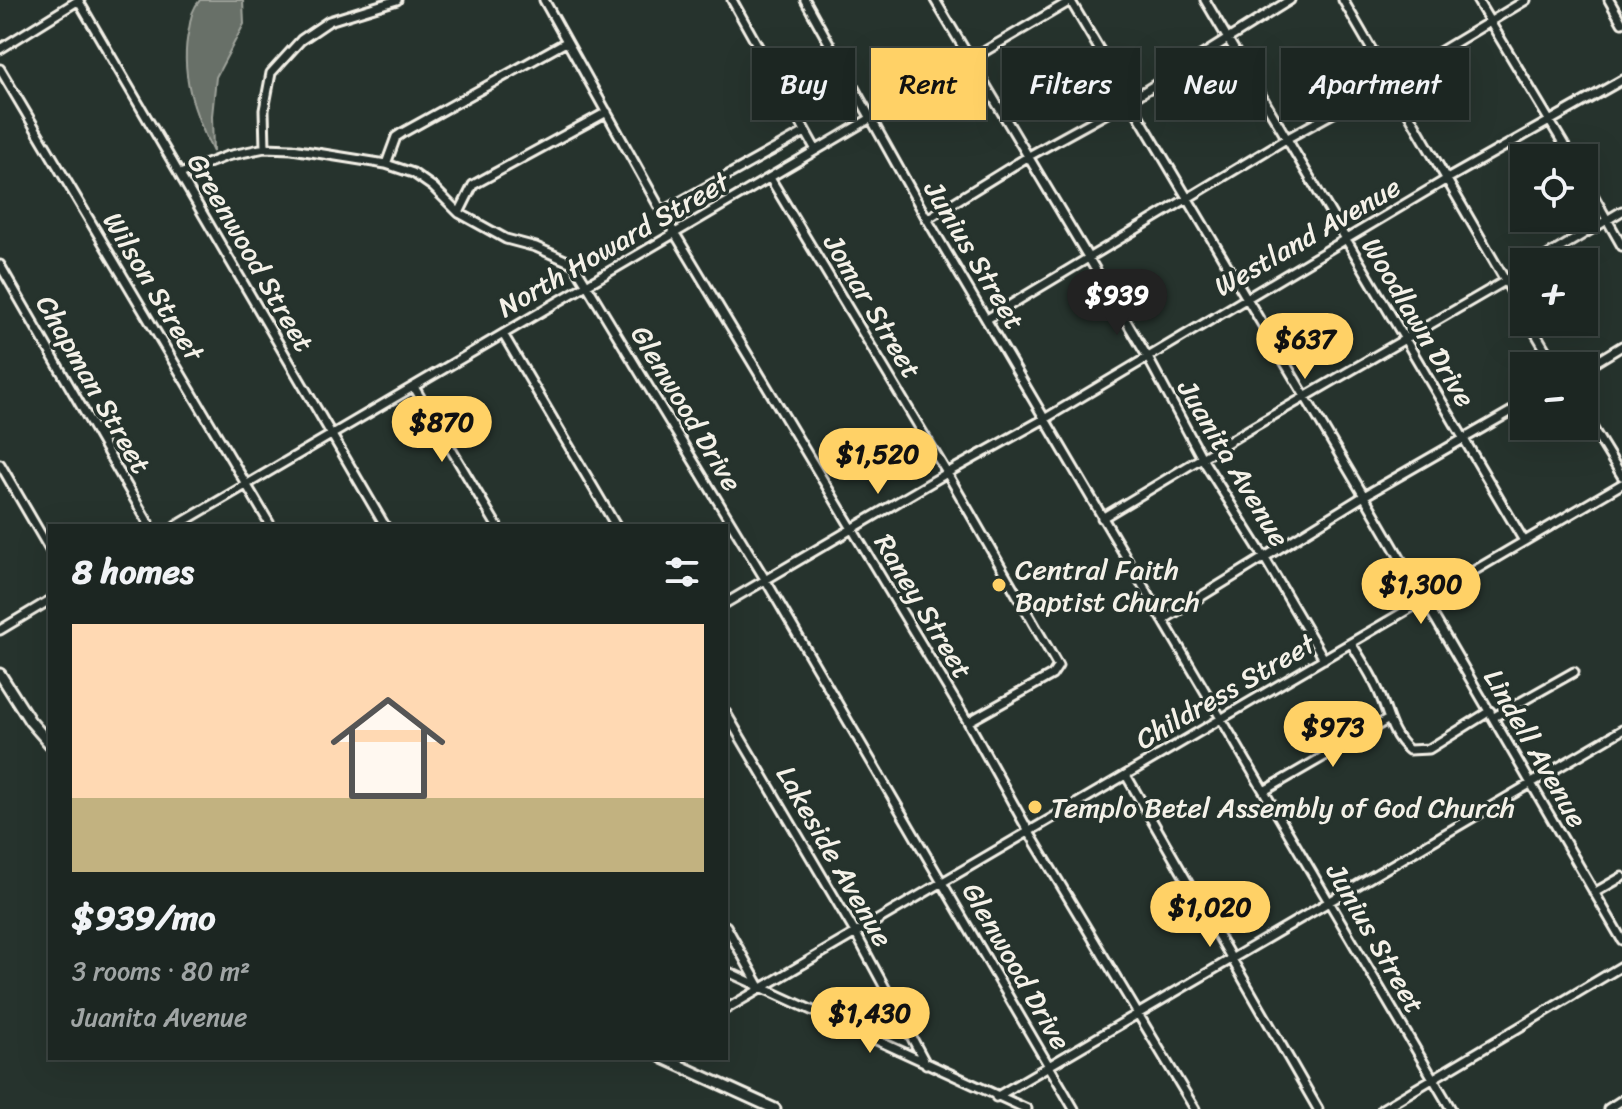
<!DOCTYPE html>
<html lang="en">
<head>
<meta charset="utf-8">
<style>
	:root { --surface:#1c2622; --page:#29322f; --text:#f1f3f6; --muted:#a0a5a5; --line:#3a4340; --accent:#ffd166 }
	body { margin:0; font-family:Sriracha,sans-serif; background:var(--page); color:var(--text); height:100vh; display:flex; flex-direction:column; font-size:30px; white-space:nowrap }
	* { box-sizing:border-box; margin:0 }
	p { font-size:26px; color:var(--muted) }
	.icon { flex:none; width:44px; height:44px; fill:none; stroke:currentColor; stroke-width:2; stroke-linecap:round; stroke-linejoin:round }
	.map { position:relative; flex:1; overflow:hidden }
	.panel { position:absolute; left:48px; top:524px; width:680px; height:536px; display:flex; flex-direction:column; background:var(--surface); border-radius:0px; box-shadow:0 8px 32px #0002,0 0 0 2px var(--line) }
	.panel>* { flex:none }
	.top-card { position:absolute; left:752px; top:48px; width:750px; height:72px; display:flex; gap:16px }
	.fabs { position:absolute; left:1510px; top:144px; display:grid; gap:16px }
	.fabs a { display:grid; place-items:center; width:88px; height:88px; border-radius:0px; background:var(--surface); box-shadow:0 8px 32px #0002,0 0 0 2px var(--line); font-size:40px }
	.price { position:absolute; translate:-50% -68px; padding:0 18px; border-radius:28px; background:var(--accent); color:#111; font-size:26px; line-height:52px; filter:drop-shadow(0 2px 4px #0008) }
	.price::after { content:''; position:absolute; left:50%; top:48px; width:24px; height:18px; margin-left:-12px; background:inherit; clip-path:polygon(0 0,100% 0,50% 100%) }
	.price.on { background:#222; color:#fff }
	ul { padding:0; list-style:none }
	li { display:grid; align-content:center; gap:16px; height:424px; padding:0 24px }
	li+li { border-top:2px solid var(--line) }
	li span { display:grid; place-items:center; height:248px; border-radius:0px; color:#555 }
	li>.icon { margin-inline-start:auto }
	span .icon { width:144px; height:144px; fill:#fffc; stroke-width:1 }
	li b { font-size:34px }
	h2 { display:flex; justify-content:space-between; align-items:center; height:96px; padding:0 24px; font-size:34px }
	.chip { padding:0 28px; border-radius:0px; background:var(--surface); box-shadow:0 8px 32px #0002,0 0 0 2px var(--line); font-size:28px; line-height:72px }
	.chip.on { background:var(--accent); color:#111 }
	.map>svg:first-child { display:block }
	.water { fill:#676f68; stroke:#9fa39b; stroke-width:2 }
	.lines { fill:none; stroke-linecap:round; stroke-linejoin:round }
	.minor-casing { stroke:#f4f1e8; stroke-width:13 }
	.major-casing { stroke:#f4f1e8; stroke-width:15 }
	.minor { stroke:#26332d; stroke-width:7 }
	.major { stroke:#26332d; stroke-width:9 }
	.poi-dot { fill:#ffd166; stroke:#26332d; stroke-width:3 }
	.labels { text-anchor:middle; stroke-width:7; stroke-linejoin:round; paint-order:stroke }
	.street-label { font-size:28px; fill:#f4f1e8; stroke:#26332d }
	.poi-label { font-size:28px; fill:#f4f1e8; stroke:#26332d; text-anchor:start }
</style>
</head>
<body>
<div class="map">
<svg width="1622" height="1109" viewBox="0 0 1622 1109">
	<rect width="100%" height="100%" fill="#26332d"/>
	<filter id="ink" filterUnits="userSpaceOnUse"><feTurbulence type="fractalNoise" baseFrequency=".0125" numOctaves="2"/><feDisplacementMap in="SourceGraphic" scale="16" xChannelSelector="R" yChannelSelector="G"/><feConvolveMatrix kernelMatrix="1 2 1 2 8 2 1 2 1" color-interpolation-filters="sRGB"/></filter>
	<g filter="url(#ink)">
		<!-- water -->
		<path class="water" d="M200 0H243L244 24 216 77 212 116 213 152C194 114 179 71 189 29 191 17 192 9 200 0Z"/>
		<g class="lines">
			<defs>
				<path id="minor" d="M78 0 385 526
					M544 0 662 212 968 722 1029 832 1195 1109
					M732 0 816 150
					M805 0 927 219 1451 1109
					M935 0 1147 356 1203 460 1264 557 1324 659
					M1070 0 1364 496 1622 940
					M1205 0 1524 541
					M1343 0 1524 313
					M1477 0 1572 158
					M1609 0 1622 23
					M0 49 79 0
					M0 69 271 526
					M265 148 264 110 271 73 301 40 329 21 397 0
					M386 164 396 137 402 133 566 42
					M180 174 227 156 265 148 292 149 386 164 413 173 433 187 459 213 506 239 536 247 574 264 765 579 1074 1109
					M770 178 947 473 1058 666 1052 675 968 722
					M1584 179 1622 246
					M662 212 805 132
					M459 213 473 185 607 112
					M927 219 1029 156 1129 101 1290 0
					M1537 262 1622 211
					M0 265 150 526
					M987 319 1286 139 1388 83 1526 0
					M1529 322 1555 366
					M503 334 616 526
					M1584 369 1622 346
					M414 387 497 526
					M1584 414 1622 476
					M0 464 50 550
					M1102 518 1253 427 1524 270
					M176 526 1072 0
					M726 603 947 473 1046 418 1447 179 1622 80
					M1163 620 1364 496 1524 404
					M0 630 50 600
					M1351 643C1360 658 1370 672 1377 688 1388 710 1389 733 1409 750L1429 749 1490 711
					M726 713 856 934 926 1064
					M1494 717 1574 672
					M1126 775 1318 1109
					M1264 791 1387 720
					M1594 893 1622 877
					M726 926 760 987
					M726 971 1027 1109
					M726 1009 1622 484
					M996 1097 1622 730
					M1382 1109 1622 966
					M1608 1109 1622 1100"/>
				<path id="major" d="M0 674 30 721 50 744
					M663 1058 775 1109"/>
			</defs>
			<!-- minor casing -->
			<use href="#minor" class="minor-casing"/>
			<!-- major casing -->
			<use href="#major" class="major-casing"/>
			<!-- minor -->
			<use href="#minor" class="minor"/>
			<!-- major -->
			<use href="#major" class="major"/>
		</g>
	</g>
	<!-- markers -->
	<g class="poi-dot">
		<circle cx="999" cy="585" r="8"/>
		<circle cx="1035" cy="807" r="8"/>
	</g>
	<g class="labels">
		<!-- street labels -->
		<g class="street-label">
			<text transform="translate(1307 236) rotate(-30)" y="10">Westland Avenue</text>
			<text transform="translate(613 244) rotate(-30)" y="10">North Howard Street</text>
			<text transform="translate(251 252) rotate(60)" y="10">Greenwood Street</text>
			<text transform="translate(975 255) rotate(59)" y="10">Junius Street</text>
			<text transform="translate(154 286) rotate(59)" y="10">Wilson Street</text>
			<text transform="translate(873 306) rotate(59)" y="10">Jomar Street</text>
			<text transform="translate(1419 322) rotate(59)" y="10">Woodlawn Drive</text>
			<text transform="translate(94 384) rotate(60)" y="10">Chapman Street</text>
			<text transform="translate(687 408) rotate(59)" y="10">Glenwood Drive</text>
			<text transform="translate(1234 463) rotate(59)" y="10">Juanita Avenue</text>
			<text transform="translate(924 606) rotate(59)" y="10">Raney Street</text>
			<text transform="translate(1225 691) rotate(-30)" y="10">Childress Street</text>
			<text transform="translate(1536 748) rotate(60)" y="10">Lindell Avenue</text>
			<text transform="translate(835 856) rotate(60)" y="10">Lakeside Avenue</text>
			<text transform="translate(1376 938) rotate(60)" y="10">Junius Street</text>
			<text transform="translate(1017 966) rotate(60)" y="10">Glenwood Drive</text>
		</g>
		<!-- poi labels -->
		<g class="poi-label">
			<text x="1015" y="579">Central Faith<tspan x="1015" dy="32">Baptist Church</tspan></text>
			<text x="1051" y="817">Templo Betel Assembly of God Church</text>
		</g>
	</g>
</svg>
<div class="fabs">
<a><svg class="icon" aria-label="locate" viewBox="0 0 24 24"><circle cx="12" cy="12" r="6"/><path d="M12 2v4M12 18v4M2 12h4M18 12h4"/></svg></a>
<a>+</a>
<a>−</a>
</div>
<b class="price on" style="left:1117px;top:337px">$939</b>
<b class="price" style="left:1305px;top:381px">$637</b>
<b class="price" style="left:442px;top:464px">$870</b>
<b class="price" style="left:878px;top:496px">$1,520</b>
<b class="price" style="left:1421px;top:626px">$1,300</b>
<b class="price" style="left:1333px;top:769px">$973</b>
<b class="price" style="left:1210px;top:949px">$1,020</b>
<b class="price" style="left:870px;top:1055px">$1,430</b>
<div class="top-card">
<a class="chip">Buy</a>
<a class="chip on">Rent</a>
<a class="chip">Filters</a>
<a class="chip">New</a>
<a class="chip">Apartment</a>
</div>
<section class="panel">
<h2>8 homes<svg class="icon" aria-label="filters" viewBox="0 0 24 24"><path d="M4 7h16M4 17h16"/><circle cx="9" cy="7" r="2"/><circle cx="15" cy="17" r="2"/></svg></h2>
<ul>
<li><span style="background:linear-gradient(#ffd9b3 70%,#c2b280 0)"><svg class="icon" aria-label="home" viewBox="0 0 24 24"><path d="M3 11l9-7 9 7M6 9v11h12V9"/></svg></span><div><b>$939/mo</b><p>3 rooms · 80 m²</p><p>Juanita Avenue</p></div></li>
</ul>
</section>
</div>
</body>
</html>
